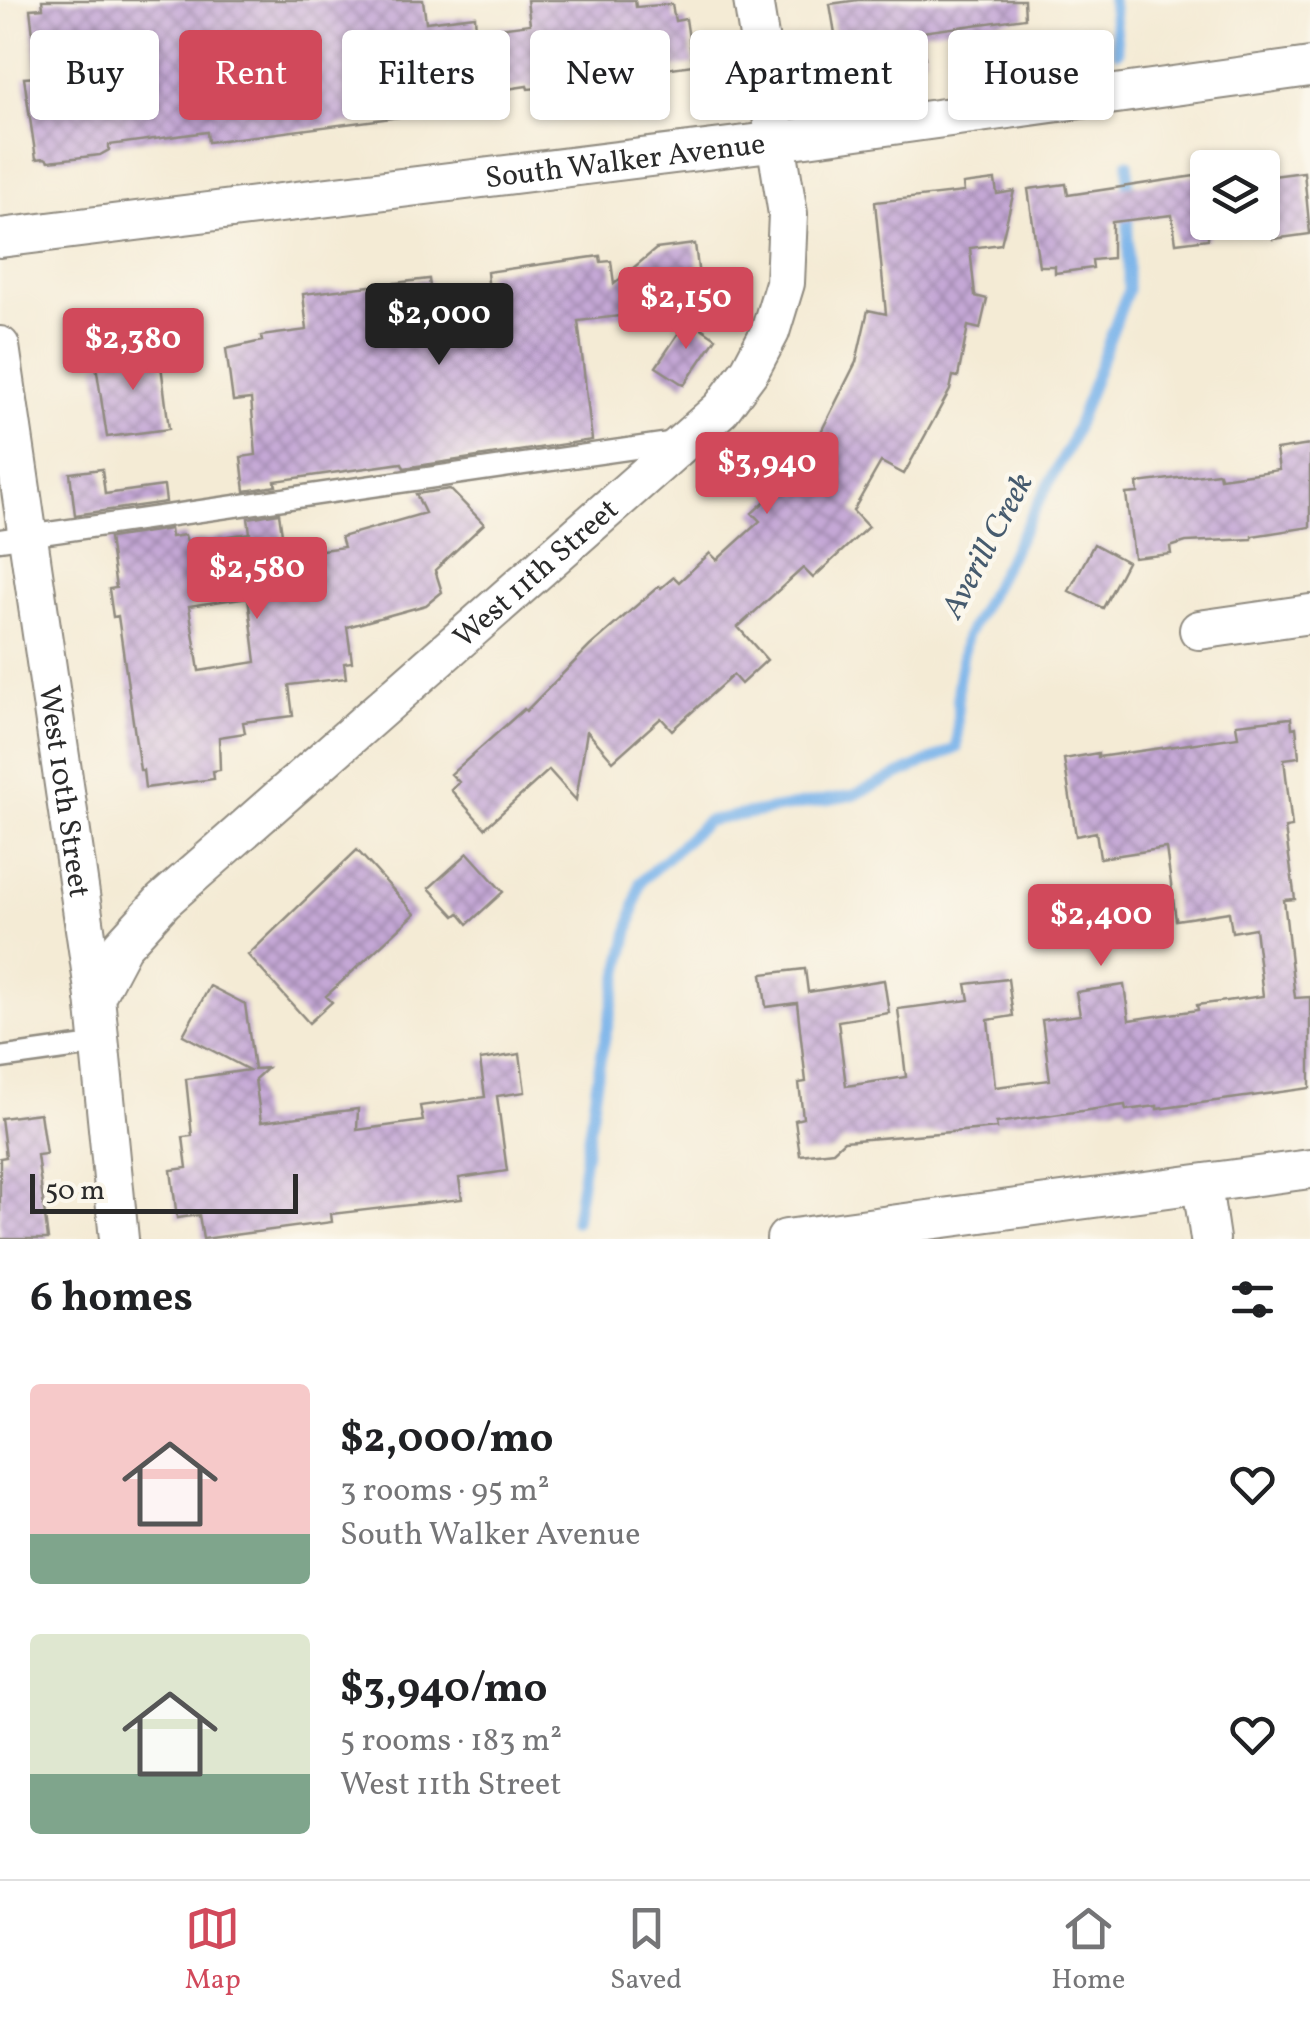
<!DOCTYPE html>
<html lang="en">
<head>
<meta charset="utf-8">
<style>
	:root { --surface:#fff; --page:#f2f2f2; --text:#202124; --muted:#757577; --line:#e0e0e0; --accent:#d1495b }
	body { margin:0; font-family:Vollkorn,serif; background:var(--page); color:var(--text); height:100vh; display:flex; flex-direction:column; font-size:38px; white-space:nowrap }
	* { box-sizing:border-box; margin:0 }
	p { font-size:32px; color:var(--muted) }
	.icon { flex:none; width:55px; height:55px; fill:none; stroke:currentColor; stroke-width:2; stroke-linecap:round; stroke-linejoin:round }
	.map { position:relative; height:1239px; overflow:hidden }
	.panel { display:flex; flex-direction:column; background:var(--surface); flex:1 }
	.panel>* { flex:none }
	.hud { position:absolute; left:30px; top:30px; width:1250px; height:90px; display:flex; gap:20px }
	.controls { position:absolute; left:1190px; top:150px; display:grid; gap:20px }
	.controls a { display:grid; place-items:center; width:90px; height:90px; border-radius:10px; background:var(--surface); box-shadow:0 2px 8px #0004; font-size:50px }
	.scale { position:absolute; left:30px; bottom:25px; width:268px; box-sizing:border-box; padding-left:10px; border:5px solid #2b2b2b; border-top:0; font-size:28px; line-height:35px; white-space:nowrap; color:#2b2b2b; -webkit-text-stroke:8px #fbf7ec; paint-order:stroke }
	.price { position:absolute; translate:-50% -85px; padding:0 22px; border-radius:10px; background:var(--accent); color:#fff; font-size:32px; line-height:65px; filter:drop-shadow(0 2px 5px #0008) }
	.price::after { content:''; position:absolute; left:50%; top:60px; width:30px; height:22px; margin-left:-15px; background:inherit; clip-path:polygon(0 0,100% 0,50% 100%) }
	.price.selected { background:#222; color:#fff }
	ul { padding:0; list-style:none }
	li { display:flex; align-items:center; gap:30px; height:250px; padding:0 30px }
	li span { display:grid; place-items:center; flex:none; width:280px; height:200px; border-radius:10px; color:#555 }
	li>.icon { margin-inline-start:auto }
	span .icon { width:120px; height:120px; fill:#fffc; stroke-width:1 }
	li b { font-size:42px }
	h2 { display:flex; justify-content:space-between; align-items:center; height:120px; padding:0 30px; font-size:42px }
	.tag { padding:0 35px; border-radius:10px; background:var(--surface); box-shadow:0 2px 8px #0004; font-size:35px; line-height:90px }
	.tag.selected { background:var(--accent); color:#fff }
	.dock { display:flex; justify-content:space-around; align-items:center; height:140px; border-top:2px solid var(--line); background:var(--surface); font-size:28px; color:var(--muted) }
	.dock a { display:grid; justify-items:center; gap:5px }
	.dock .selected { color:var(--accent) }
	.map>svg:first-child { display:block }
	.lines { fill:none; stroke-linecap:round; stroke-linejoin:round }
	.stream { stroke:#79b3ea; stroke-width:11 }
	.building { fill:url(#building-cross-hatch); fill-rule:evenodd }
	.lane-casing { stroke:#908b80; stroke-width:25 }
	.street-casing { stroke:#908b80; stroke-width:42 }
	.lane { stroke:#fff; stroke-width:20 }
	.street { stroke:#fff; stroke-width:38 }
	.labels { text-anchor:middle; stroke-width:9; stroke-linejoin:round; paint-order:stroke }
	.street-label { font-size:30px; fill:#2b2b2b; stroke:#fbf7ec }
	.water-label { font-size:32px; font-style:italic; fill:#465b6e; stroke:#fbf7ec }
</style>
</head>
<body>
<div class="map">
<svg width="1310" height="1239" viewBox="0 0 1310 1239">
	<defs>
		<pattern id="building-cross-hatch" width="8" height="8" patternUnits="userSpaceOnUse" patternTransform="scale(2.5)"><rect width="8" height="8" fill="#c5a8d6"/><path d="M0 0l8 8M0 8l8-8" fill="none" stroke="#a089ae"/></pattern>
	</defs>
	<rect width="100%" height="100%" fill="#fbf7ec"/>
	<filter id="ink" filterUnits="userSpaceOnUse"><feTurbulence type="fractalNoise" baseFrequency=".01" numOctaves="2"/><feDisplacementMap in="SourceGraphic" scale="20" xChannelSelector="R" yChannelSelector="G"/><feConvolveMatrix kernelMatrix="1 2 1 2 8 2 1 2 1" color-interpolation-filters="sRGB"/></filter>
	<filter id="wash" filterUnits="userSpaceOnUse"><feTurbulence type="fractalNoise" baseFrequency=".0048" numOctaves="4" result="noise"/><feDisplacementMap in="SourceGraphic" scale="40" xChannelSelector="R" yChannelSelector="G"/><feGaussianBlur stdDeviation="2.25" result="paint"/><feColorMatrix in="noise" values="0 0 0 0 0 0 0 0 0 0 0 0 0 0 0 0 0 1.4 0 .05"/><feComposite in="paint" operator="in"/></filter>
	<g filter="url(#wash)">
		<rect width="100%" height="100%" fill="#f4ebd5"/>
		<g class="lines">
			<!-- stream -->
			<path class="stream" d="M1112 0 1118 52
				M575 1221 600 1061 640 882 707 821 854 795 957 748 958 683 966 637 1069 446 1128 290V163"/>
		</g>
		<g id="blocks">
			<!-- building -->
			<path class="building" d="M42 0H423L426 22 475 16 476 31 530 24 527 0H635L636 7 672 4 675 21 686 19 693 65 622 75 625 107 593 110 591 92 539 98 538 88 528 89 527 86 494 91 492 84 436 92 438 112 208 142 207 132 109 145V150L100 155 49 161 45 158 36 159 24 78 38 77 30 9 43 8Z
				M858 0H1024L1025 18 922 32 925 58 841 69 830 4Z
				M1304 172 1310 234 1273 239 1265 177Z
				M1208 174V239L1176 243 1172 215 1112 222V258L1092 260 1093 268 1055 273V266H1039L1028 189 1066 184 1068 195Z
				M995 180 997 194 1014 191 1001 244 970 248 975 296 987 299 980 329 968 326 958 377 953 376 950 390 904 474 881 462 853 511 868 527 813 578 803 568 738 627 767 660 741 684 733 675 672 730 661 718 613 761 587 731 576 800 549 770 485 828 451 790 459 782 451 774 524 709 526 711 590 646 659 586 661 588 674 577 679 582 710 553 717 560 760 521 752 513 834 438 821 432 856 362 868 310 886 314 875 202 964 192 963 184Z
				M695 244 700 285 691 286 694 307 578 321 592 440 404 468 402 463 275 481 276 486 245 491 241 457 256 455 251 399 233 401 226 349 262 341 261 336 307 330 303 294 429 279 433 311 490 303 487 272 600 256 601 262 611 261 614 284 656 249Z
				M688 319 716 338 684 385 656 367Z
				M159 349 169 429 107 437 96 365 114 355Z
				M1310 445V527L1252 536V539L1186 542 1170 547 1171 554 1134 558 1126 494 1138 493 1137 483 1219 473 1220 478 1279 470 1276 450Z
				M102 469 105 494 164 486 166 502 75 515 70 473Z
				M450 489 484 524 435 570 442 592 426 605 347 627 352 662 344 663 346 678 289 685 293 716 243 722 245 733 219 737 220 770 213 771 214 779 145 788 143 770H140L118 616 113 617 109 589 116 588 109 538 170 529 171 537 185 535 187 542 250 533 248 518 279 513 285 555 344 547 341 537 425 513 416 494ZM248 597 256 662 199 671 189 606Z
				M1094 544 1127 562 1103 608 1069 591Z
				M1291 718 1292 728 1296 727 1299 757 1284 759 1292 827 1285 828 1295 899 1284 900 1295 998 1310 997V1088L1157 1109V1106L1126 1110 1125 1105 996 1123 997 1128 844 1141 833 1151 800 1155 795 1120 803 1118 799 1083 806 1082 797 1003 766 1007 762 974 805 969 808 992 884 980 889 1013 838 1021 846 1086 906 1077 898 1009 969 1000 966 984 1008 979 1013 1016 988 1020 995 1087 1050 1080 1042 1020 1080 1015 1076 992 1124 985 1129 1020 1198 1010 1197 1005 1263 996 1255 928 1232 932 1229 912 1176 920 1166 848 1100 858 1096 832 1076 836 1064 759 1098 753V757L1238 737 1236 724Z
				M357 850 415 914 326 996 332 1002 309 1023 248 955Z
				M468 853 503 892 468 924 459 913 455 916 429 888Z
				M210 986 245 1004 254 1069 267 1068 255 1079 261 1122 358 1109 357 1130 423 1121 420 1106 485 1097 480 1060 520 1054 525 1092 497 1096 507 1171 459 1178 462 1199 331 1214 332 1222 203 1239 199 1215 177 1218 171 1170 187 1168 183 1137 192 1136 186 1079 249 1070 183 1035Z
				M40 1113 46 1154 37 1155 48 1239H0V1158L6 1157 1 1118Z"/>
		</g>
	</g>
	<g filter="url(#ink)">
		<use href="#blocks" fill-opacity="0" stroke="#908b80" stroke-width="2.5"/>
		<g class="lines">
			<defs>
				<path id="lane" d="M0 540 676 442
					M0 1058 100 1044"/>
				<g id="street">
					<path id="s1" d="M0 238 778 141 1310 67"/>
					<path id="s2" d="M0 346 95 997 119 1239"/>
					<path d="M1199 630 1310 614"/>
					<path id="s3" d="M95 997 122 946 163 901 721 409 750 370 770 332 785 283 788 214 753 0"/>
					<path d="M1202 1185 1210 1239"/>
					<path d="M786 1239 1310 1169"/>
				</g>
			</defs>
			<!-- lane casing -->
			<use href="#lane" class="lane-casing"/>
			<!-- street casing -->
			<use href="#street" class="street-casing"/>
			<!-- lane -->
			<use href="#lane" class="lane"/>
			<!-- street -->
			<use href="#street" class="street"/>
		</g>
	</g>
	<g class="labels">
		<!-- street labels -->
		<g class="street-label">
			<text dy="10" stroke="none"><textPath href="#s1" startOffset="630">South Walker Avenue</textPath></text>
			<text dy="10" stroke="none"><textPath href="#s3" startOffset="615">West 11th Street</textPath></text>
			<text dy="10" stroke="none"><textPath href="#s2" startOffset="450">West 10th Street</textPath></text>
		</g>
		<!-- water labels -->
		<g class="water-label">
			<text transform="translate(986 545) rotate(-62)" y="11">Averill Creek</text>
		</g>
	</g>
</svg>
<div class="controls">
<a><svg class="icon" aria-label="layers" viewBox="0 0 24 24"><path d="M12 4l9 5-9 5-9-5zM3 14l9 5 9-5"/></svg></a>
</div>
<div class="scale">50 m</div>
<b class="price" style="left:686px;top:352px">$2,150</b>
<b class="price selected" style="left:439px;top:368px">$2,000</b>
<b class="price" style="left:133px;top:393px">$2,380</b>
<b class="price" style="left:767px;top:517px">$3,940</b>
<b class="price" style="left:257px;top:622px">$2,580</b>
<b class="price" style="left:1101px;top:969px">$2,400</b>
<div class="hud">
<a class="tag">Buy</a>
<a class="tag selected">Rent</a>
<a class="tag">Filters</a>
<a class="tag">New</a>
<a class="tag">Apartment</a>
<a class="tag">House</a>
</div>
</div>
<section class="panel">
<h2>6 homes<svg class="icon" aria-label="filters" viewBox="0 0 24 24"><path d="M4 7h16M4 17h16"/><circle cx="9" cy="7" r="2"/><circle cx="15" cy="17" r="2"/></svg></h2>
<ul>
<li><span style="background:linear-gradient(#f6c9c9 75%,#7fa58c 0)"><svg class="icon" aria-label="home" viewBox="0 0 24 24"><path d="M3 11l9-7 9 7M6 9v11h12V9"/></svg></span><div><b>$2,000/mo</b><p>3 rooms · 95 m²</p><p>South Walker Avenue</p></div><svg class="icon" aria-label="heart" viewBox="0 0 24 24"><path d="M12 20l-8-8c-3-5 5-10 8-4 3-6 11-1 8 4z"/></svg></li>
<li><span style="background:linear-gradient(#dfe7d0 70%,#7fa58c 0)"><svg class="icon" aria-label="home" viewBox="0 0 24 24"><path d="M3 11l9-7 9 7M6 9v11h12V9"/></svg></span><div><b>$3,940/mo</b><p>5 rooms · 183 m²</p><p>West 11th Street</p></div><svg class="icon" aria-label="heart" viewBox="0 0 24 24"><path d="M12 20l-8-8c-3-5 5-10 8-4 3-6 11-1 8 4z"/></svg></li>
</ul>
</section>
<nav class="dock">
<a class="selected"><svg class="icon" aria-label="map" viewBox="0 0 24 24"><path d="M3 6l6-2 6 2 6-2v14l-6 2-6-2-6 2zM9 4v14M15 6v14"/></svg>Map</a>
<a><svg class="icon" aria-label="saved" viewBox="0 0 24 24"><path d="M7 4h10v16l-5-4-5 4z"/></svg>Saved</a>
<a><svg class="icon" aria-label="home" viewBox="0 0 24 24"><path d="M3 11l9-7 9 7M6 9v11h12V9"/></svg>Home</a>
</nav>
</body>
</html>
